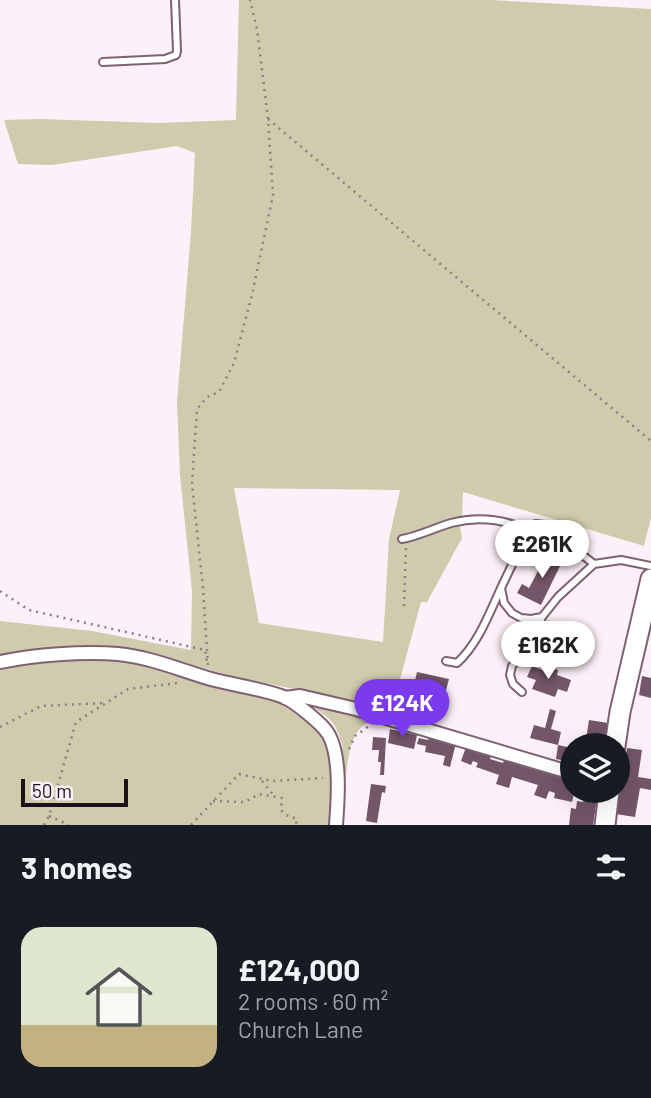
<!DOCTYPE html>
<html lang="en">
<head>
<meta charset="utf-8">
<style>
	:root { --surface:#171b24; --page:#242831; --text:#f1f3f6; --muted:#9ea1a6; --line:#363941; --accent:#7c3aed }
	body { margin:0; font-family:Barlow,sans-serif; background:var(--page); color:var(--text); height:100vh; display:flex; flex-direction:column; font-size:26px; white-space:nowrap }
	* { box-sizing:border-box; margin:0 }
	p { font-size:23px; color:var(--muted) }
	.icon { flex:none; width:38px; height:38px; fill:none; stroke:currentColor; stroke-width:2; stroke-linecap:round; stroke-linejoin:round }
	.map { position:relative; height:825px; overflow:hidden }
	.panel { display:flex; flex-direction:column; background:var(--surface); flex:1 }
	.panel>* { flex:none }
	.tools { position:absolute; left:560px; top:733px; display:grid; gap:14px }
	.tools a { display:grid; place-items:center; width:70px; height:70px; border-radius:50%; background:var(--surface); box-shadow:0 7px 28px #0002; font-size:35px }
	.scale { position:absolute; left:21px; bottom:18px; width:107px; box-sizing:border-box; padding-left:7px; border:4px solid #1d1119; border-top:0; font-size:19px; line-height:24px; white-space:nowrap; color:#1d1119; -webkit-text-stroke:5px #fef0f8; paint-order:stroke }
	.price { position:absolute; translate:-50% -60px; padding:0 16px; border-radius:24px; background:#fff; color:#222; font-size:23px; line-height:46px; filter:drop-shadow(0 2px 4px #0008) }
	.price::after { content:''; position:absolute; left:50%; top:42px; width:21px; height:16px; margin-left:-10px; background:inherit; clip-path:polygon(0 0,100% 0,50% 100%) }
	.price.current { background:var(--accent); color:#fff }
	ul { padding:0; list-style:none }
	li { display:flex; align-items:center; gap:21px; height:175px; padding:0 21px }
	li+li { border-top:2px solid var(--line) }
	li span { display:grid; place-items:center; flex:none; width:196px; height:140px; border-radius:21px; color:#555 }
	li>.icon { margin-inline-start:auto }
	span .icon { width:84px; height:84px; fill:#fffc; stroke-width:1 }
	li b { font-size:30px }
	h2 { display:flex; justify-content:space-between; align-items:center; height:84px; padding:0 21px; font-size:30px }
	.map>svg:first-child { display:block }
	.green { fill:#cfcbac; fill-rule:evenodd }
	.building { fill:#735668 }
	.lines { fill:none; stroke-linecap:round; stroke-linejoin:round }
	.lane-casing { stroke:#7e6173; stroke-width:10 }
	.street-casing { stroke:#7e6173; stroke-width:16 }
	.primary-casing { stroke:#7e6173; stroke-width:23 }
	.path { stroke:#8c7f87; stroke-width:2.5; stroke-dasharray:2 5; stroke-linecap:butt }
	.lane { stroke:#fff; stroke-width:6 }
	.street { stroke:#fff; stroke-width:12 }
	.primary { stroke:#fff; stroke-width:19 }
</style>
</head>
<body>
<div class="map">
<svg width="651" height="825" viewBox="0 0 651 825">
	<rect width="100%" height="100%" fill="#fef0f8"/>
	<!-- green -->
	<path class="green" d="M239 0H491L651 9V518L644 546 463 492 462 517H465L466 525 460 526 462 538 427 602H421L392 709 240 678 152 655 111 647 67 649 0 661V621L92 631 191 650 192 591 180 475 177 402 191 232 195 153 177 146 52 165 18 164 4 120 40 119 159 123 236 120ZM234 488 400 490 389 539 383 642 259 623Z
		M72 658 119 660 162 669 207 684 241 691 280 703 308 723 321 734 328 753 330 769 332 790 329 825H0V668Z
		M306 703 382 719C377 721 369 722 364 725 349 735 348 764 345 780H343L340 752 343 748C336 720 330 718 306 703Z"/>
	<!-- building -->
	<path class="building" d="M551 554 558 555 560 558 559 563 561 564 541 605 517 593 522 584 529 588 546 556 548 557Z
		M532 666 545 671 547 666 558 670 557 675 571 680 567 692 558 689 555 697 532 689 536 680 527 677Z
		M417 672 449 679 445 694 432 691 428 707 410 702Z
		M642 676 651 678V698L639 695Z
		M550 709 556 711 551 729 561 732 558 745 530 738 534 725 545 728Z
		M589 720 608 723 605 746H585Z
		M390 729 417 735 414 749 388 743Z
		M373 737 386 738 384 775H380L381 762H378L379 750H372Z
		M419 738 428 740 429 738 456 743 450 767 443 765 445 756 425 752 426 746 417 744Z
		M558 745 572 748V762L556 759Z
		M466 747 491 756 490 759 503 763 504 760 572 781V791H598L593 825H569L571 808 576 809 577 801 583 802 584 796 574 794 572 802 554 798 555 793 549 791 546 799 534 795 538 785 512 777 509 788 496 784 499 775 476 767 478 763 473 761 471 765 461 761Z
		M627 748 642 750 638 777 651 779V790L640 788 635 817 616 814Z
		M371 784 386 786 385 793 382 792 377 823 366 821Z"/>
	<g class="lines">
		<defs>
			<path id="lane" d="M103 62 165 59 176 55 177 51 175 0
				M402 539C419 536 434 528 451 523 478 516 503 519 528 530
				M594 564 544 525 536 524 530 527 501 588 504 603 512 613 521 618 531 619 542 617 558 597 594 564 621 560 651 566
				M446 661 457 663C478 644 489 614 501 588
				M522 692 513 684 510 675 512 666 532 641 542 617"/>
			<path id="street" d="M0 662C34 655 83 651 118 654 150 657 180 670 211 679 233 685 263 689 284 697 295 702 323 724 329 735 341 758 338 799 336 825
				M285 698 300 696 356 709 572 773"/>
			<path id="primary" d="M615 746 620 712 651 579
				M605 825 609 791"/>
		</defs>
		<!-- lane casing -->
		<use href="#lane" class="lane-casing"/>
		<!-- street casing -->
		<use href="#street" class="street-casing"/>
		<!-- primary casing -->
		<use href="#primary" class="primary-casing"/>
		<!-- path -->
		<path class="path" d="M268 119 651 441
			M0 591 29 610 205 650 207 662
			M404 606 406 547
			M208 665 203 588 192 484 197 409 207 397 219 392 234 363 252 295 273 195 268 119 257 29 250 0
			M0 727 41 706 104 703
			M349 749 355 736 369 726
			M262 781 275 797
			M213 801 245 802 259 794 282 798 281 810 286 815 297 819 296 825
			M49 816 69 825
			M44 825 49 816 76 722 128 689 178 683
			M191 825 239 774 272 781 323 778"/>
		<!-- lane -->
		<use href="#lane" class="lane"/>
		<!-- street -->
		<use href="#street" class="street"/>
		<!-- primary -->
		<use href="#primary" class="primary"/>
	</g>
</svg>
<div class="tools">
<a><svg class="icon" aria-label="layers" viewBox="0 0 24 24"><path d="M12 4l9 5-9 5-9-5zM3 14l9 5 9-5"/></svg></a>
</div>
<div class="scale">50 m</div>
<b class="price" style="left:542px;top:580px">£261K</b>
<b class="price" style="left:548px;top:681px">£162K</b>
<b class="price current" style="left:402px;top:739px">£124K</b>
</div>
<section class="panel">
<h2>3 homes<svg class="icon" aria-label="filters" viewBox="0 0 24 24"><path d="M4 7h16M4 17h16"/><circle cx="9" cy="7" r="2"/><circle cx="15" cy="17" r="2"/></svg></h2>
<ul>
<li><span style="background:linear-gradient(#dfe7d0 70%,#c2b280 0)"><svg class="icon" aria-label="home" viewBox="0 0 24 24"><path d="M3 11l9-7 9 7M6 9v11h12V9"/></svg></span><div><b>£124,000</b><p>2 rooms · 60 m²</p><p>Church Lane</p></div></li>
</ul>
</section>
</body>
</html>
